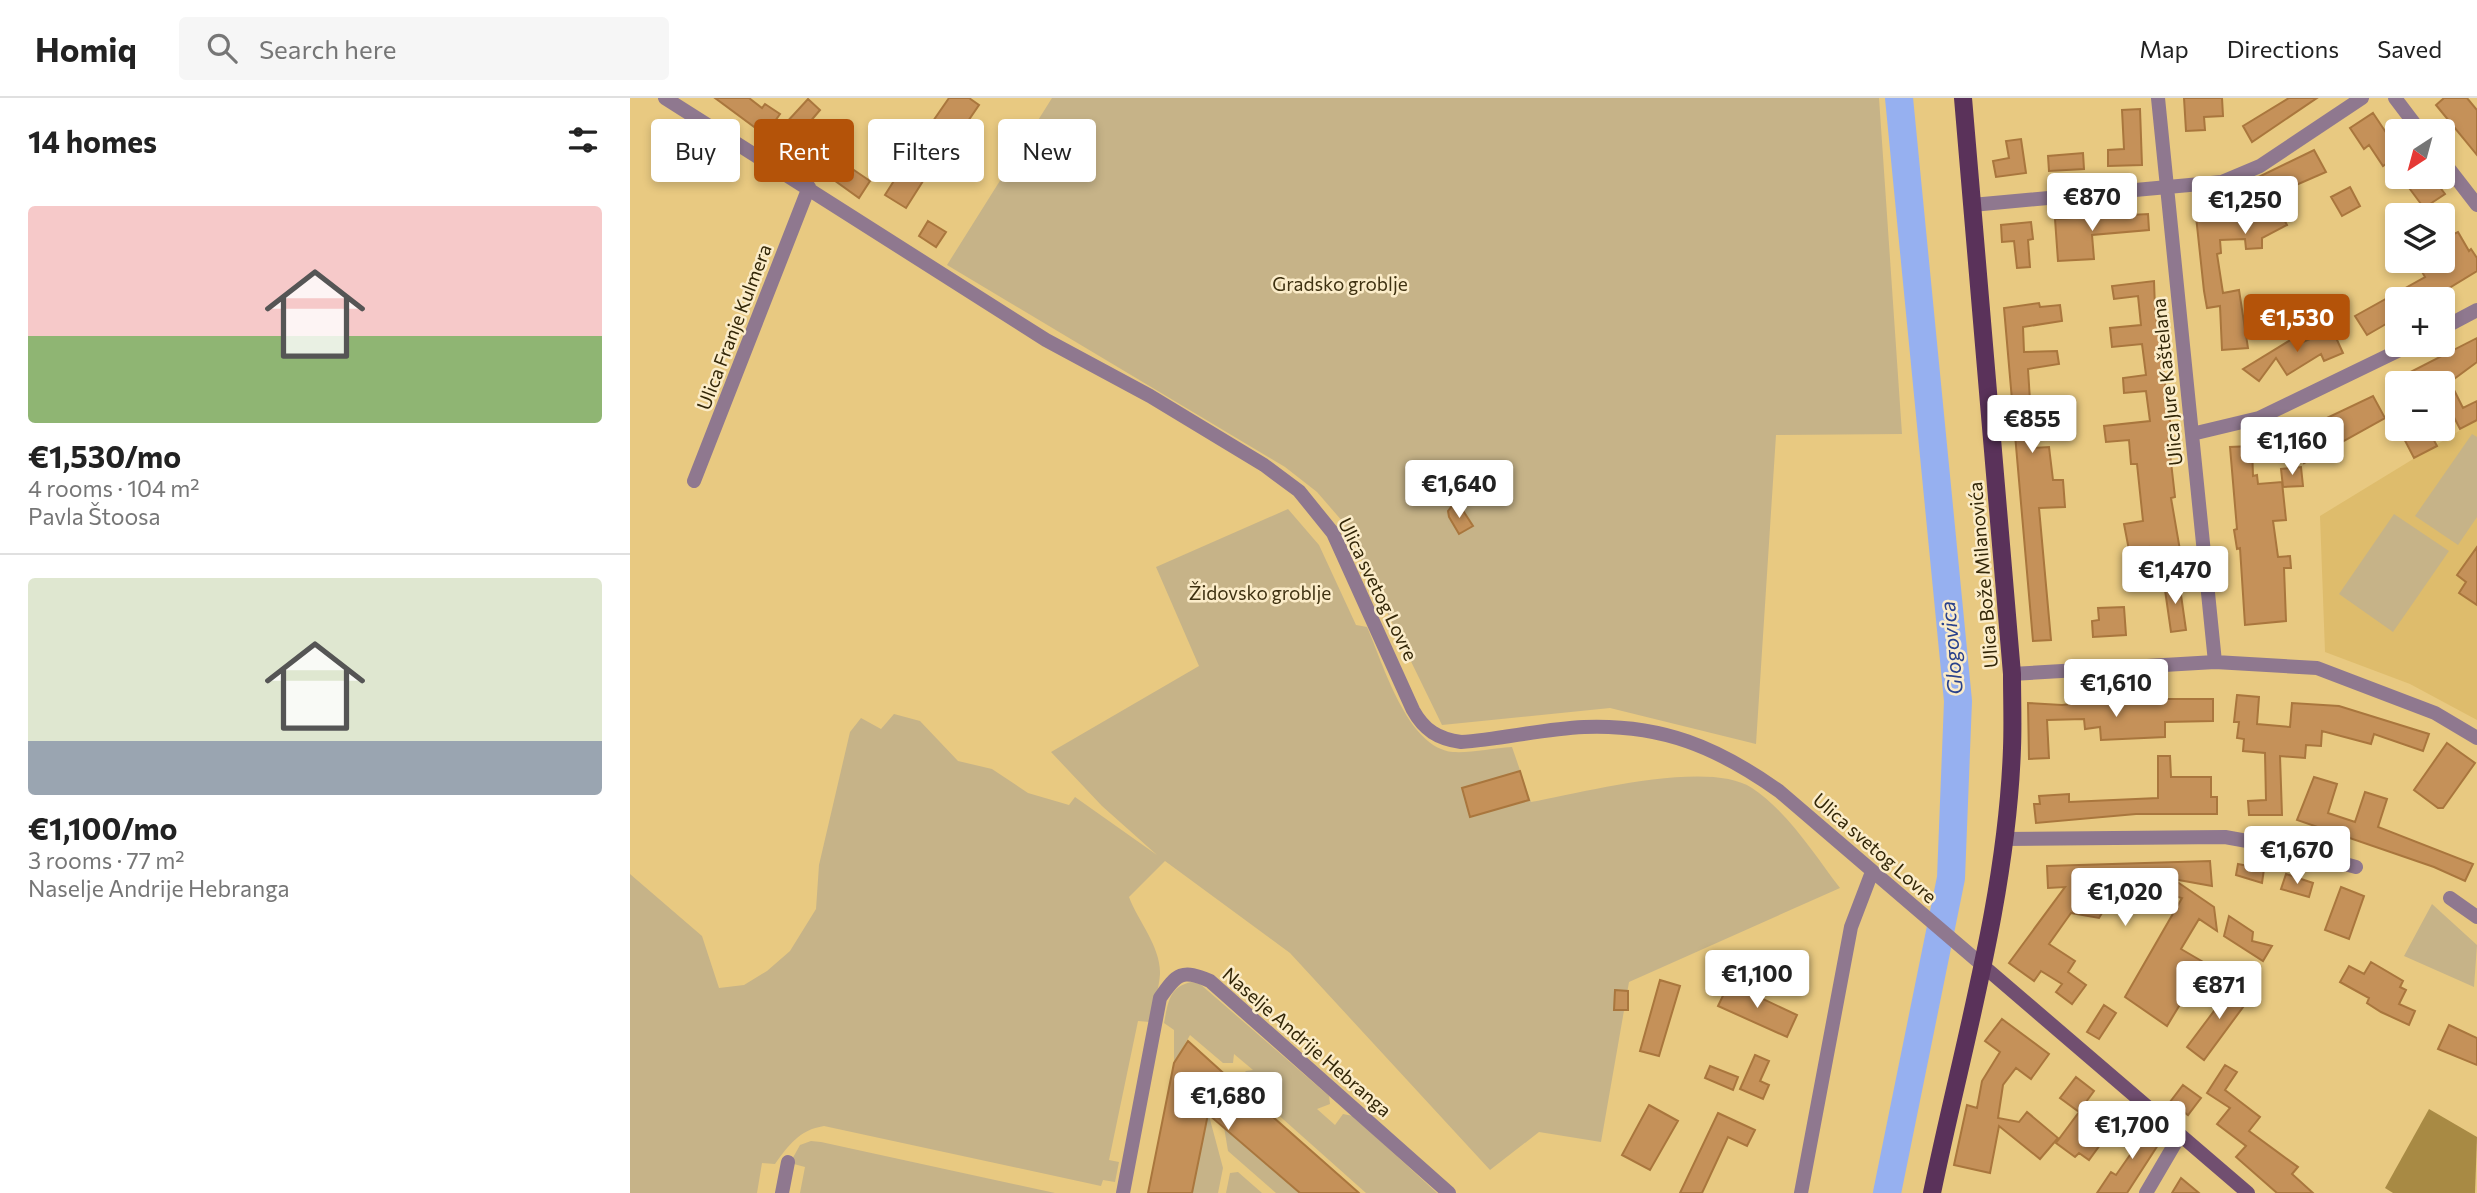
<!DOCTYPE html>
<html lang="en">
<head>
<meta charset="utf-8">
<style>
	:root { --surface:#fff; --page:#f6f6f6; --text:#222; --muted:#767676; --line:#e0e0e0; --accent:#b45309 }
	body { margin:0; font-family:Commissioner,sans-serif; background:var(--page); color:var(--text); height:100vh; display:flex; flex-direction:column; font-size:26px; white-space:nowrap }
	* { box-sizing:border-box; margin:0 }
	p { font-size:23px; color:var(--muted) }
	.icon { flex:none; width:38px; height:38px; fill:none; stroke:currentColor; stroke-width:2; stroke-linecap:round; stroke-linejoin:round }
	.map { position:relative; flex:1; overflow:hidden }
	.drawer { display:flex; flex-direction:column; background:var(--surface); width:630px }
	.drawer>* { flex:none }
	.guide { position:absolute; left:21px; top:21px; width:665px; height:63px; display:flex; gap:14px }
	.needle { width:46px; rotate:216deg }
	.fabs { position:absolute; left:1755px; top:21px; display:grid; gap:14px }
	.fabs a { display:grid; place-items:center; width:70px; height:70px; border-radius:7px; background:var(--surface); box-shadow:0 4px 10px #0003; font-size:35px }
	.price { position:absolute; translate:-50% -60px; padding:0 16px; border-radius:7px; background:#fff; color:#222; font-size:23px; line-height:46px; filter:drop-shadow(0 2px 4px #0008) }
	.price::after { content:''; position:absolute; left:50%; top:42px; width:21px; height:16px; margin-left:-10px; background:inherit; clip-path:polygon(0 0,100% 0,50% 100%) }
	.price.selected { background:var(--accent); color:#fff }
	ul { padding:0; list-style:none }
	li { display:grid; align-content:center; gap:14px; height:371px; padding:0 28px }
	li+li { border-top:2px solid var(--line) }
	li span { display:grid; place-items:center; height:217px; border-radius:7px; color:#555 }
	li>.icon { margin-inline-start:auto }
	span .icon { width:126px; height:126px; fill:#fffc; stroke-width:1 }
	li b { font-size:30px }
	h2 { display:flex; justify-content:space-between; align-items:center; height:84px; padding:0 28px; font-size:30px }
	.chip { padding:0 24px; border-radius:7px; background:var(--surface); box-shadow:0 4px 10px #0003; font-size:24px; line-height:63px }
	.chip.selected { background:var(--accent); color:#fff }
	header { display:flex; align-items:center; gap:42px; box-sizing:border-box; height:98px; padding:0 35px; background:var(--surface); border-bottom:2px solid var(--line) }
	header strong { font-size:33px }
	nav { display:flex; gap:38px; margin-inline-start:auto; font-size:24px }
	.search { width:490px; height:63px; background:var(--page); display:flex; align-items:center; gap:18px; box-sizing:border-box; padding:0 24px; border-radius:7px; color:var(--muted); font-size:26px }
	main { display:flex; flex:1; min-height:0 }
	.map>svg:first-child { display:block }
	.built { fill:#debc6c }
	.green { fill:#c6b388 }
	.forest { fill:#a88a44 }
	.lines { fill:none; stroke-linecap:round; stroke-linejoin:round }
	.river { stroke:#96b0f0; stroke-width:28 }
	.building { fill:#c59159; stroke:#a9763d; stroke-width:2 }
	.street { stroke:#8f788f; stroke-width:14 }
	.secondary { stroke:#714f70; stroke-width:14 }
	.primary { stroke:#5a325a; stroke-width:18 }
	.labels { text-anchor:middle; stroke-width:5; stroke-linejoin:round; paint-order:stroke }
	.park-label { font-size:19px; fill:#3e3111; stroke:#fbecc9 }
	.street-label { font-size:19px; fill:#322607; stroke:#fbecc9 }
	.water-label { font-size:21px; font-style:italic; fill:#2a428c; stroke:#fbecc9 }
</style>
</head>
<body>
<header>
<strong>Homiq</strong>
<div class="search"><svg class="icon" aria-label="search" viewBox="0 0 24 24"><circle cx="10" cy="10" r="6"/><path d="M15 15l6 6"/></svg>Search here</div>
<nav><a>Map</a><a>Directions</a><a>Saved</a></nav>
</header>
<main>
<section class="drawer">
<h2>14 homes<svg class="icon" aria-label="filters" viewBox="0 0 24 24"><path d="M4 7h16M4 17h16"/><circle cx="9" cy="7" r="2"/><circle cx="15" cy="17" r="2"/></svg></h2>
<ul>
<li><span style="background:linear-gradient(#f6c9c9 60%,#8fb573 0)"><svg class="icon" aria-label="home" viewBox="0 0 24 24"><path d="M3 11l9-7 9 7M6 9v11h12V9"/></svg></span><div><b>€1,530/mo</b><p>4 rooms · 104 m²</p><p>Pavla Štoosa</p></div></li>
<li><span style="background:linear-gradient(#dfe7d0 75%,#9aa5b1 0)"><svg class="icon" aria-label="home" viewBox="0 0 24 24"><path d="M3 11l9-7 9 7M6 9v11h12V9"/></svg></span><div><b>€1,100/mo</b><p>3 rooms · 77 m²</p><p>Naselje Andrije Hebranga</p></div></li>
</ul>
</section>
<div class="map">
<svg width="1847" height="1095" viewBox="0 0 1847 1095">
	<rect width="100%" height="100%" fill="#e8c981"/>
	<!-- built -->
	<path class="built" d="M1847 322V622L1780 586 1695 554 1690 418Z"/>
	<!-- green -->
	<path class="green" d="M422 0H1249L1272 336 1146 337 1126 646 980 610 812 627 713 424 687 394 655 369 317 167Z
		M1842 336 1847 339V419L1828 447 1785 418Z
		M658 411 689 447 726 527 737 529C753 565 777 650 823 654 842 655 863 650 882 649L901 704C952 695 1078 661 1122 690 1158 714 1184 756 1210 790L999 884 971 1044 909 1034 860 1072 660 855 535 763 499 799C508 823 531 849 530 876 529 891 523 909 520 924L508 923 479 1062 489 1064 485 1084 473 1082 471 1088 194 1028C169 1032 159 1047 145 1066L132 1065 127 1095H0V776L72 838 89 890 114 887 137 873 160 853 186 811 189 767 220 634 231 620 251 631 264 616 290 623 328 663 362 671 398 695 439 707 445 699 527 757 472 708 421 654 569 568 526 469Z
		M1764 416 1819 453 1763 534 1709 496Z
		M1802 806 1847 847 1844 889 1774 858Z
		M561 884 570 886 699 998 700 1006 687 1011 705 1027 713 1016 723 1018 807 1095H736L608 981 616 973 623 972 604 956 603 965H593L560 937 544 965V932L534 925C538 905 539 889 561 884Z
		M578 1014 593 1070 588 1095H562Z
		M594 1029 670 1095H646L598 1053Z
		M181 1043 191 1044 425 1095H170L175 1069 160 1065 170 1047Z
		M608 1074 632 1095H596L600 1075Z"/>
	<!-- forest -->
	<path class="forest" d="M1799 1011 1847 1039 1845 1095H1763L1755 1090Z"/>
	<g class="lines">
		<!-- river -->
		<path class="river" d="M1257 1095 1321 780 1328 603 1269 0"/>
	</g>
	<!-- building -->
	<path class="building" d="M85 0H119L132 10 135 6 150 16 135 37Z
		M319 0H339L349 7 325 42 301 26Z
		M1554 0H1592L1593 18 1574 19 1575 32 1556 33Z
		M1659 0H1687L1622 44 1613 28Z
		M1814 0H1837L1847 12V57L1806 7Z
		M178 1 190 12 168 38 155 26Z
		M1510 11 1512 67 1478 68V52L1494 51 1492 12Z
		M1743 15 1759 39 1768 34V73L1760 63 1753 68 1739 47 1734 51 1720 30Z
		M1391 41 1396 75 1366 79 1363 63 1379 60 1376 43Z
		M193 51 240 83 229 100 183 67Z
		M1684 52 1696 74 1641 98 1657 127 1632 140V150L1616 151 1615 141 1590 142 1591 155 1587 156 1593 195 1609 192 1618 250 1592 252 1590 208 1577 210 1574 193 1565 109 1616 106 1606 90Z
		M1453 55 1454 71 1419 73 1418 58Z
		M272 70 293 83 276 110 255 97Z
		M1771 79H1802L1815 96 1794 110Z
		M1720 89 1730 108 1712 118 1701 99Z
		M1518 116 1519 132 1462 137 1464 161 1428 163 1425 121Z
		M298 123 316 134 306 149 289 138Z
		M1401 124 1403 141 1398 142 1400 169 1387 170 1384 143 1372 144 1371 127Z
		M1828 134 1839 153 1841 151 1847 160V173L1806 198 1768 201V219L1737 237 1725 218 1795 179 1790 170 1802 163H1813V141Z
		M1524 183 1525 211 1542 338H1538L1545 399 1541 400 1551 458 1533 461 1531 453 1520 455 1519 449 1499 452 1494 426 1513 423 1507 366H1501L1499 342 1476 344 1474 328 1520 323 1516 293 1494 295 1493 280 1516 277 1512 246 1482 249 1480 230 1511 227 1508 198 1484 201 1482 188Z
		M1409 205 1410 209 1430 207 1432 223 1393 229 1394 254 1427 253 1429 266 1398 271 1403 350 1419 349 1423 382H1433L1435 409 1409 410 1421 542 1403 543 1374 210Z
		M1702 231 1713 255 1694 263 1691 256 1657 277 1646 260 1629 283 1613 271 1667 238 1671 245Z
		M1847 240V264L1820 284 1833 310 1847 303V322L1830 331 1813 298V285H1759Z
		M1743 298 1755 320 1674 365 1661 337Z
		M1769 331H1798L1807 348 1784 360Z
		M1622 348 1623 378 1627 377 1628 386 1652 384 1656 422 1643 423 1648 459 1660 458 1661 470H1654L1656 523 1615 527 1610 450 1607 451 1604 432 1607 431 1600 349Z
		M1671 369 1673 388 1653 389 1651 371Z
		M822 408 832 411 843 428 829 436 819 419 818 413Z
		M1847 449V507L1829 495 1836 484 1827 477Z
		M1549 483 1556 532 1541 534 1534 485Z
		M1494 509 1496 537 1463 539 1462 523 1469 522 1468 510Z
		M1607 597 1629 599 1627 626 1660 629 1662 605 1709 608 1799 636 1793 653 1744 636 1741 646 1692 633 1691 648 1676 647 1675 660 1650 658 1652 717H1619L1618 703 1636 702 1635 655 1613 653 1614 641 1607 640 1609 624H1604Z
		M1487 601H1583V623L1535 624V639L1471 642 1470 629 1455 631 1454 621 1417 622 1419 660 1399 661 1398 605 1432 607Z
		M1817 645 1845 665 1813 710H1808L1784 692Z
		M1528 658H1540L1541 679H1581V699H1587V716H1506L1406 725 1404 706H1410L1409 698 1439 696V704L1528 700Z
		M890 673 899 702 840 719 832 690Z
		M1684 679 1707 686 1698 715 1725 724 1735 694 1757 701 1748 729 1843 766 1835 783 1804 769 1667 722Z
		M1580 763 1582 788 1543 781 1584 809 1587 833 1569 821 1551 851 1575 865 1537 928 1495 899 1552 800 1516 790 1510 811 1480 802 1469 820 1441 815 1419 846 1445 863 1438 874 1456 887 1442 906 1426 894 1432 886 1411 873 1404 883 1379 865 1435 789 1418 790 1417 768Z
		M1608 766 1634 771 1632 785 1606 777Z
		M1656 776 1683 785 1679 799 1651 791Z
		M1711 789 1734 798 1719 841 1695 832Z
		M1599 818 1623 834 1622 843 1642 848 1633 863 1594 838Z
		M1741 864 1773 883 1770 889 1776 892 1769 906 1785 913 1779 927 1751 914 1737 905 1739 900 1710 884 1719 868 1734 876Z
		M1030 882 1050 888 1029 958 1010 953Z
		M1099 885 1167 917 1157 939 1088 908Z
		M1605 885 1622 897 1574 962 1557 949Z
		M985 892 998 893V912H984Z
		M1474 907 1486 915 1469 941 1457 934Z
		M1372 921 1419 956 1401 981 1386 970 1373 987 1368 1020 1389 1024 1397 1014 1428 1040 1410 1061 1369 1028 1360 1075 1324 1067 1337 1007 1347 1010 1352 983 1370 954 1355 943Z
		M1819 927 1847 940V967L1808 951Z
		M558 943 600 981 729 1095H670L578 1016 562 1095H518L544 965Z
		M1125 957 1139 963 1130 983 1139 987 1133 1001 1110 991Z
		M1595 967 1607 974 1595 992 1630 1019 1619 1033 1668 1069 1662 1076 1683 1095H1647L1606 1059 1616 1048 1587 1026 1600 1010 1577 995Z
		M1080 968 1108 979 1103 992 1075 980Z
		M1446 979 1464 993 1456 1004 1471 1015 1464 1026 1478 1036 1459 1062 1449 1055 1445 1059 1426 1045 1449 1014 1430 1000Z
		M1553 987 1571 1000 1558 1017 1540 1004Z
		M1019 1007 1048 1023 1020 1072 992 1057Z
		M1088 1015 1125 1032 1117 1048 1098 1039 1072 1095H1050Z
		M1507 1025 1527 1039 1528 1047 1497 1095H1467L1481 1074 1486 1077 1502 1054 1492 1046Z
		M1551 1080 1569 1095H1542Z"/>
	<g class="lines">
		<!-- street -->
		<path class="street" d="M35 0 416 242 520 298 634 367 669 393 703 435 783 612C794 632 808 641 831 644 872 641 912 631 954 629 1032 626 1087 649 1149 693L1351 866
			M1528 0 1585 564
			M1765 0 1790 33
			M1813 63 1847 107
			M1342 107 1592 84 1630 68 1732 0
			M1813 230 1847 212
			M1562 336 1629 320 1780 247
			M64 383 179 89
			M1382 576 1585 564 1687 570 1805 615 1847 640
			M1373 741 1595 739 1656 750 1726 769
			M1820 800 1847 819
			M152 1095 158 1064
			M493 1095 530 900C547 875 552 871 580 883L819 1095
			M1171 1095 1221 829 1242 774
			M1516 1095 1550 1037"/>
		<!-- secondary -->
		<path class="secondary" d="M1351 866 1618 1095"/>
		<!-- primary -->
		<path class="primary" d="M1302 1095C1332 949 1377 800 1382 650 1383 626 1382 601 1382 576L1333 0"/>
	</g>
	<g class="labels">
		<!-- park labels -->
		<g class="park-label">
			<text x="710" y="193">Gradsko groblje</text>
			<text x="630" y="502">Židovsko groblje</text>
		</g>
		<!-- street labels -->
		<g class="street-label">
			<text transform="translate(104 229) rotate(-69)" y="7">Ulica Franje Kulmera</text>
			<text transform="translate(1537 284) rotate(-96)" y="7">Ulica Jure Kaštelana</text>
			<text transform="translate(1353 477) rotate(-95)" y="7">Ulica Bože Milanovića</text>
			<text transform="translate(748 491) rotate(64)" y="7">Ulica svetog Lovre</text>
			<text transform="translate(1245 750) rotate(41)" y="7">Ulica svetog Lovre</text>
			<text transform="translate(677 944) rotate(41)" y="7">Naselje Andrije Hebranga</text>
		</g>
		<!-- water labels -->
		<g class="water-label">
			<text transform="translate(1322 550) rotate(-95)" y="7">Glogovica</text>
		</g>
	</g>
</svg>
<div class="fabs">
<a><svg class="needle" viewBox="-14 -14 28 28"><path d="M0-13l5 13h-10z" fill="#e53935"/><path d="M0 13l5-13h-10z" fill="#767676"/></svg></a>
<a><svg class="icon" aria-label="layers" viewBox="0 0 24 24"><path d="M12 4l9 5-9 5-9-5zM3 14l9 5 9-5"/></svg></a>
<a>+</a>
<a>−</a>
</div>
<b class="price" style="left:1462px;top:135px">€870</b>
<b class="price" style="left:1615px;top:138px">€1,250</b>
<b class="price selected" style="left:1667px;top:256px">€1,530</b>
<b class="price" style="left:1402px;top:357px">€855</b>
<b class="price" style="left:1662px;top:379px">€1,160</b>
<b class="price" style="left:829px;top:422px">€1,640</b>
<b class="price" style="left:1545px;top:508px">€1,470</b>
<b class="price" style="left:1486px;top:621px">€1,610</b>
<b class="price" style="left:1667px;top:788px">€1,670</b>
<b class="price" style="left:1495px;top:830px">€1,020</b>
<b class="price" style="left:1127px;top:912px">€1,100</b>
<b class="price" style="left:1589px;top:923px">€871</b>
<b class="price" style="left:598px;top:1034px">€1,680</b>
<b class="price" style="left:1502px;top:1063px">€1,700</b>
<div class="guide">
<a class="chip">Buy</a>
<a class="chip selected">Rent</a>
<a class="chip">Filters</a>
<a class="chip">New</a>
</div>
</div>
</main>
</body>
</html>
